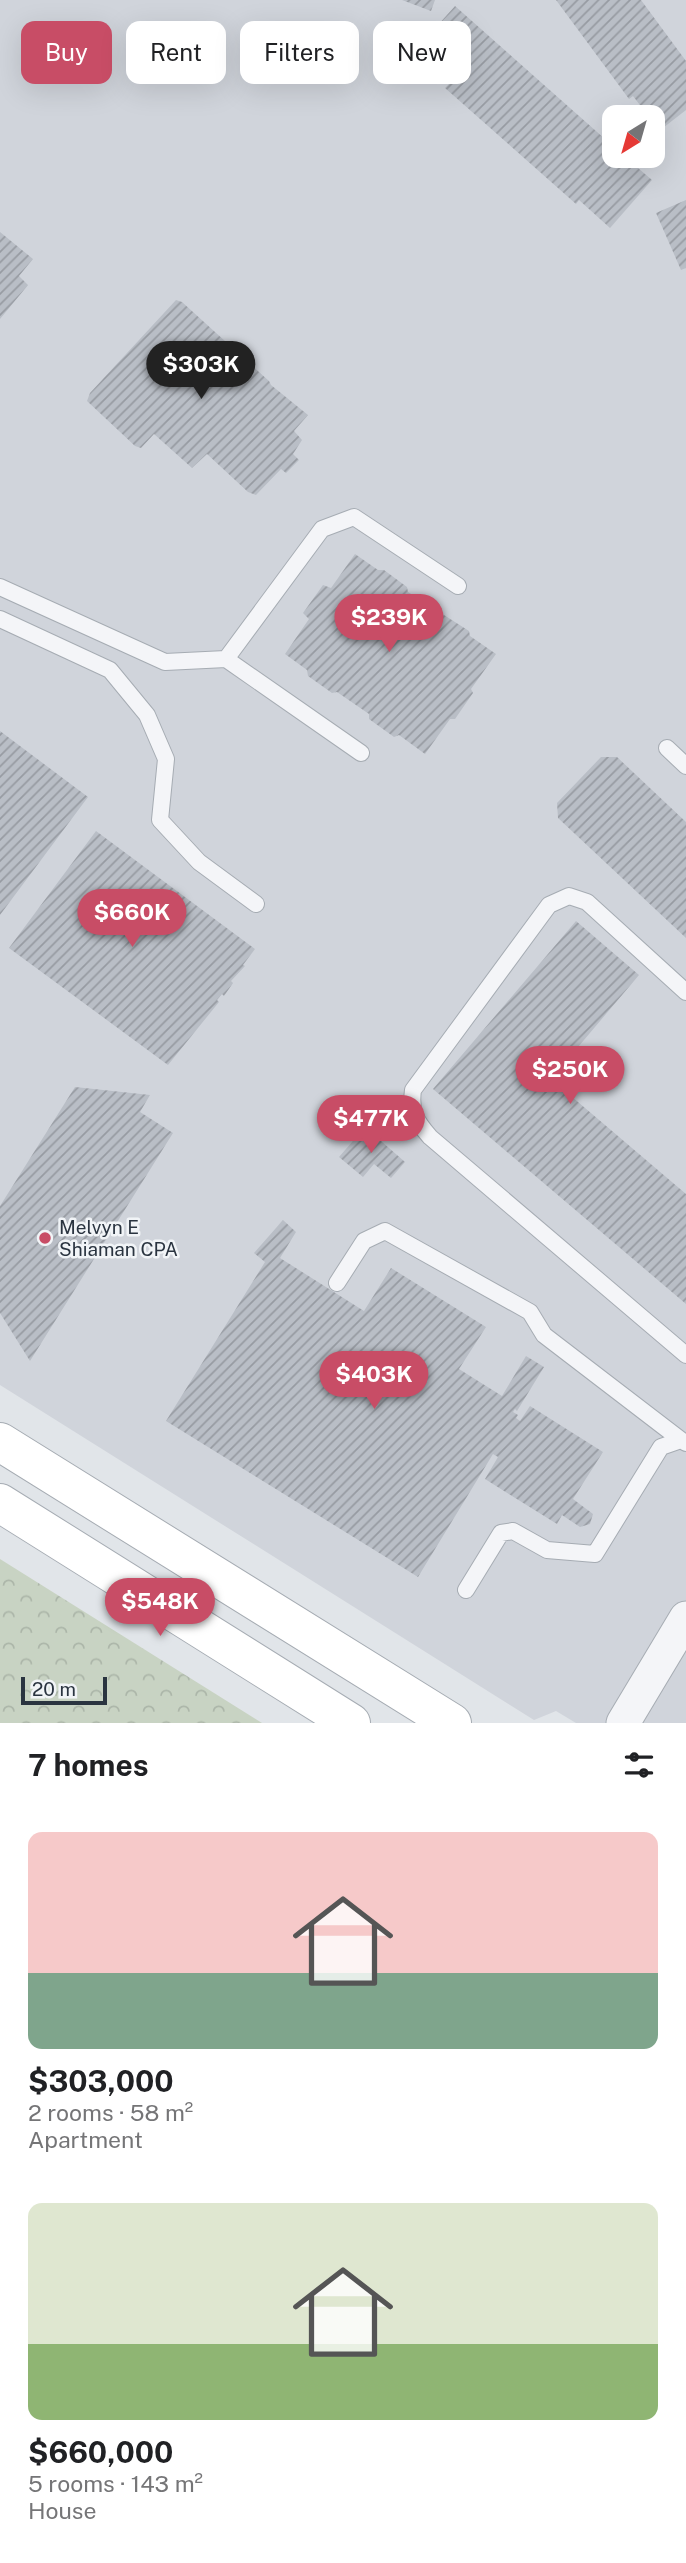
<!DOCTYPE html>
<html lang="en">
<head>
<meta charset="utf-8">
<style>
	:root { --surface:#fff; --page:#f2f2f2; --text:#202124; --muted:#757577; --accent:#c84d66 }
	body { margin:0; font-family:"Public Sans",sans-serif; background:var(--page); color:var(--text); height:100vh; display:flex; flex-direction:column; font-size:26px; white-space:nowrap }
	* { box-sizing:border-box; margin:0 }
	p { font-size:23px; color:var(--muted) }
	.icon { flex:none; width:38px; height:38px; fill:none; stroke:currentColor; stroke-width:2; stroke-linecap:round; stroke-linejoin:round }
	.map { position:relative; height:1723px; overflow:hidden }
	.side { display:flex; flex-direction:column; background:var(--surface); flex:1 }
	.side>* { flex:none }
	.hud { position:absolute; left:21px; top:21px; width:644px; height:63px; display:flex; gap:14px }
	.needle { width:46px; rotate:217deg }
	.controls { position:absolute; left:602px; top:105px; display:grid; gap:14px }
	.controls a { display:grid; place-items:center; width:63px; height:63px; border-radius:14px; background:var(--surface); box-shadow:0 7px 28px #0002; font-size:35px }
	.scale { position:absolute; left:21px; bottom:18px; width:86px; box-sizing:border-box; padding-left:7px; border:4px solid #2a3440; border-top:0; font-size:19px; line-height:24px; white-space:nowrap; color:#2a3440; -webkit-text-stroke:5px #f1f4f7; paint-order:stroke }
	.price { position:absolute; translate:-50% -60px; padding:0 16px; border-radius:24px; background:var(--accent); color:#fff; font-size:23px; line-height:46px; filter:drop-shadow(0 2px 4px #0008) }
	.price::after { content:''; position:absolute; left:50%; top:42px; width:21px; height:16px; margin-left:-10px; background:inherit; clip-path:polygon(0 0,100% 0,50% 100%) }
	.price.on { background:#222; color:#fff }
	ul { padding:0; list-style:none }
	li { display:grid; align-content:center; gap:14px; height:371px; padding:0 28px }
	li span { display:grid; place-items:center; height:217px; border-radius:14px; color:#555 }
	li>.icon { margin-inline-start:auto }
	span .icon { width:126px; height:126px; fill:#fffc; stroke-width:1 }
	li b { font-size:30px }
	h2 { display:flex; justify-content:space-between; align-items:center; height:84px; padding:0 28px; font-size:30px }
	.tag { padding:0 24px; border-radius:14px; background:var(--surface); box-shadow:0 7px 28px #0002; font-size:24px; line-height:63px }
	.tag.on { background:var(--accent); color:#fff }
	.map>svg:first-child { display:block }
	.built { fill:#d0d4db; fill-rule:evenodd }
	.forest { fill:url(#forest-crowns) }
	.building { fill:url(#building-hatch) }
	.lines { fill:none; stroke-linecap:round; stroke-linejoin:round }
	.lane-casing { stroke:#a6acb3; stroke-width:18 }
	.street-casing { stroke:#a6acb3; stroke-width:35 }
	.secondary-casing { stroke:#a6acb3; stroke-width:40 }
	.lane { stroke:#f4f5f8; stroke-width:16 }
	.street { stroke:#f4f5f8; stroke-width:33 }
	.secondary { stroke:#fff; stroke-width:38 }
	.poi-dot { fill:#c84d66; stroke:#f1f4f7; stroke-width:2.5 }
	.labels { text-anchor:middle; stroke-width:5; stroke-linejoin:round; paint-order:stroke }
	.poi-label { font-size:19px; fill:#2a3440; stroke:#f1f4f7; text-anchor:start }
</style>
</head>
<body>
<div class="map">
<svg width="686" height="1723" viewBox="0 0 686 1723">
	<defs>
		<pattern id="forest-crowns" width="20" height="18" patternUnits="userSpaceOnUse" patternTransform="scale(1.75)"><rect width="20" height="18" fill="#c8d3c3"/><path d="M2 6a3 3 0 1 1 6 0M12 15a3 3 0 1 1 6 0" fill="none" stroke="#acb6a9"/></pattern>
		<pattern id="building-hatch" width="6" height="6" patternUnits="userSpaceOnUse" patternTransform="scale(1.75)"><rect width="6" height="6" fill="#b9bec6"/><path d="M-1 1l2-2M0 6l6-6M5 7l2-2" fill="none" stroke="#979ba2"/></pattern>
	</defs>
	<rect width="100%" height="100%" fill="#e1e5e9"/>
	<!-- built -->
	<path class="built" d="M0 0H686V1723H576L556 1711 534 1720 0 1385ZM614 117H653V156H614Z"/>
	<!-- forest -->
	<path class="forest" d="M0 1559 262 1723H0Z"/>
	<!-- building -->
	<path class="building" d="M402 0H435L431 11Z
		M556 0H641L686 61V110L659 131 653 123V117H649L633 96 629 99Z
		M455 6 614 147V156H624L652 180 610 228 579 200 576 204 445 88 449 84 413 53Z
		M686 200V268L681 270 656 213Z
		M0 232 33 259 19 276 28 285 0 319Z
		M176 300 182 302 269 381 271 385 308 415 294 431 302 440 293 454 299 460 286 473 281 469 256 495 248 492 207 454 192 468 154 434 141 448 135 446 87 401 90 393Z
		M355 554 378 570H384L407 587 408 592 469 631 470 636 496 654 471 689 473 693 455 719H450L425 754 399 735 394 737 369 719V714L337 692 332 693 308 676 307 670 285 654 309 619 303 613 323 585 331 588Z
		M0 731 88 797 0 915Z
		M601 757H617L686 822V938L558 818 557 803Z
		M96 831 255 949 243 965 245 966 231 981 233 983 224 996 222 994 217 1000 219 1002 168 1065 9 948Z
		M576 921 639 975 551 1079 686 1194V1304L433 1089Z
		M75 1087 150 1095 140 1112 173 1133 30 1361 0 1313V1206Z
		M365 1127 405 1162 391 1178 374 1164 363 1177 339 1157Z
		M283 1220 296 1232 280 1258 364 1311 391 1268 486 1327 459 1369 502 1396 526 1356 544 1367 517 1411 515 1409 513 1412 518 1415 516 1418 520 1421 530 1406 603 1452 573 1499 593 1514 590 1524 580 1527 562 1515 557 1524 485 1479 498 1457 493 1454 418 1577 166 1421 265 1262 254 1253Z"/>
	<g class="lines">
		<defs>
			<path id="lane" d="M0 587 165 662 226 659 361 753
				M0 619 110 670 147 715 166 759 160 820 199 862 256 904
				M226 659 322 529 354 517 458 586
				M667 748 686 766
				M686 992 587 902 569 896 549 905 413 1090C410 1112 416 1121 430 1137L686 1355
				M337 1283 364 1241 385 1231 530 1312 544 1335 681 1440
				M466 1590 501 1533 513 1531 547 1550 595 1554 661 1447 681 1440 686 1443"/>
			<path id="street" d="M623 1723 686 1618"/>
			<path id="secondary" d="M0 1442 452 1723
				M0 1503 351 1723"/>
		</defs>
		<!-- lane casing -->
		<use href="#lane" class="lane-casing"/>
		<!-- street casing -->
		<use href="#street" class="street-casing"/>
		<!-- secondary casing -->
		<use href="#secondary" class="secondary-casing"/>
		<!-- lane -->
		<use href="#lane" class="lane"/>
		<!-- street -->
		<use href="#street" class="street"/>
		<!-- secondary -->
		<use href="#secondary" class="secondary"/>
	</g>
	<!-- markers -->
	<circle class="poi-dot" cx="45" cy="1238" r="7"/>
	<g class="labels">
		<!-- poi labels -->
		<g class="poi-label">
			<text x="59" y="1234">Melvyn E<tspan x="59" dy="22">Shiaman CPA</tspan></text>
		</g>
	</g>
</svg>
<div class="controls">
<a><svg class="needle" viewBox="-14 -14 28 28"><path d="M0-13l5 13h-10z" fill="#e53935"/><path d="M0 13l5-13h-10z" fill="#757577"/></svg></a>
</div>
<div class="scale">20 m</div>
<b class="price on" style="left:201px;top:401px">$303K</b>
<b class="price" style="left:389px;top:654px">$239K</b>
<b class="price" style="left:132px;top:949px">$660K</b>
<b class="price" style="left:570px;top:1106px">$250K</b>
<b class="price" style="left:371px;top:1155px">$477K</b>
<b class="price" style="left:374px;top:1411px">$403K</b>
<b class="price" style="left:160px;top:1638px">$548K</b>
<div class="hud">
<a class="tag on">Buy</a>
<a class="tag">Rent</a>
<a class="tag">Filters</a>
<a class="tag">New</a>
</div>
</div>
<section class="side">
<h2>7 homes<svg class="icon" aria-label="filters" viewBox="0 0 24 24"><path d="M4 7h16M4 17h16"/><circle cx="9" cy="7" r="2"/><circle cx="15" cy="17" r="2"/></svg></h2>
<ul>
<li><span style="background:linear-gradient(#f6c9c9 65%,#7fa58c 0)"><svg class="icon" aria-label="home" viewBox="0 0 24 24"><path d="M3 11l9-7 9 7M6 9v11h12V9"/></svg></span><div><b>$303,000</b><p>2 rooms · 58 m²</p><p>Apartment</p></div></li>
<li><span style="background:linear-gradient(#dfe7d0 65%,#8fb573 0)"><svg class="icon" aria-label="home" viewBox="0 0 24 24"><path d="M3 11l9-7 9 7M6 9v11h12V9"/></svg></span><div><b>$660,000</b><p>5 rooms · 143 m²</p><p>House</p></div></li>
</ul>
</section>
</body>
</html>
